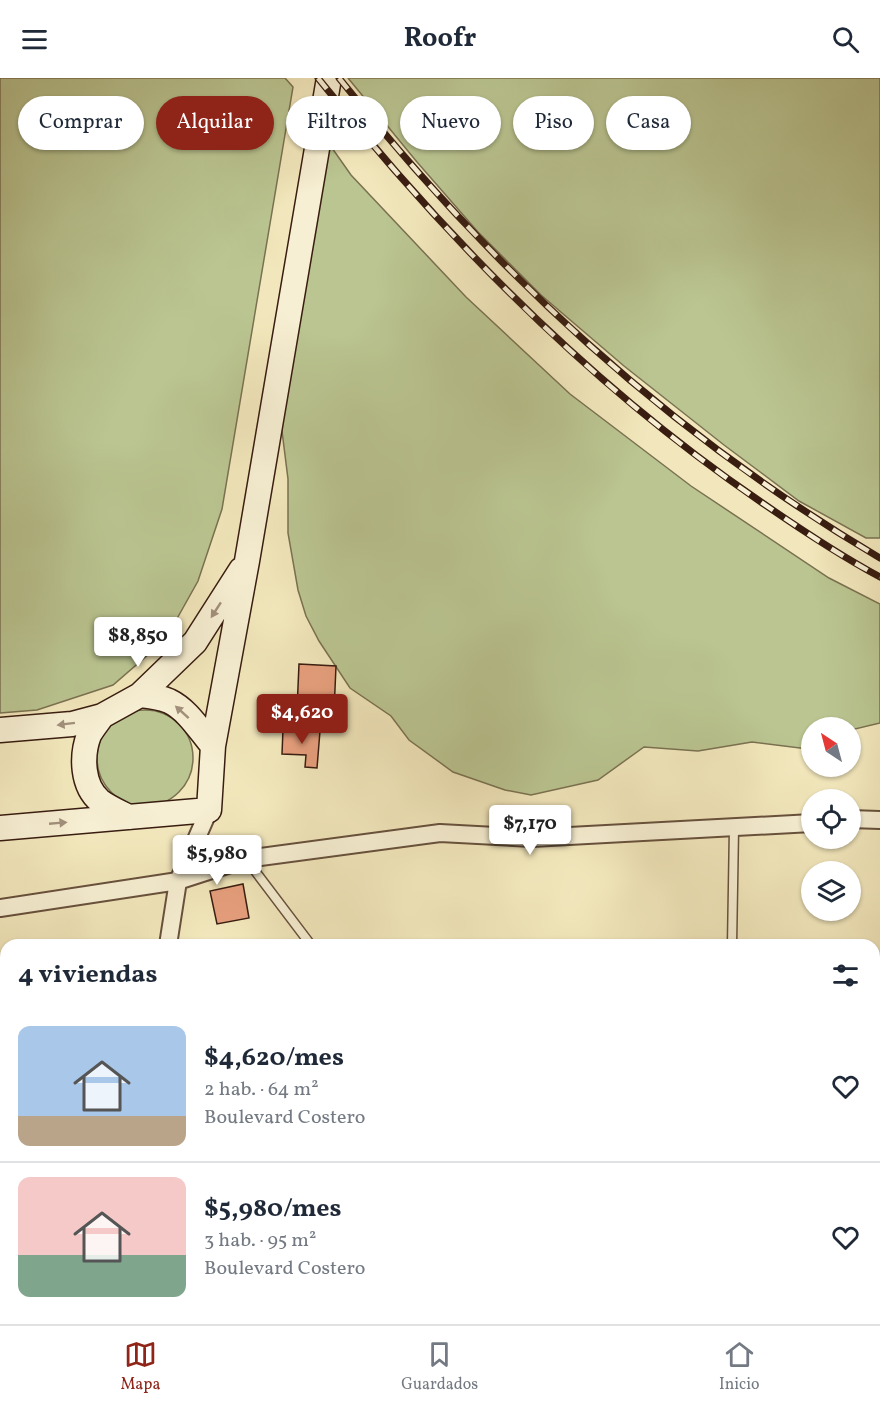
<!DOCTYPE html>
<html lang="es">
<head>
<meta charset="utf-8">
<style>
	:root { --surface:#fff; --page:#f2f2f3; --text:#1f2937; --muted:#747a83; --line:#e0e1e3; --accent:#8f2418 }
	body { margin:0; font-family:Vollkorn,serif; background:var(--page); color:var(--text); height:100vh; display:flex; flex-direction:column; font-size:22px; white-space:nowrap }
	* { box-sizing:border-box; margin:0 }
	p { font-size:20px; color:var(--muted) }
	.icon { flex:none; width:33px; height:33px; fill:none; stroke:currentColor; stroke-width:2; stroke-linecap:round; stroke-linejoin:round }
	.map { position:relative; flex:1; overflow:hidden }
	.details { position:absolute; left:0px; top:861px; width:880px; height:386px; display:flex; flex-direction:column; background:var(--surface); border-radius:18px 18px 0 0; box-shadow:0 2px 4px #0004 }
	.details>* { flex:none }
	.hud { position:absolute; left:18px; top:18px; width:844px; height:54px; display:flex; gap:12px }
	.needle { width:39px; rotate:324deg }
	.fabs { position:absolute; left:801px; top:639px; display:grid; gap:12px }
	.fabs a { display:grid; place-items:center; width:60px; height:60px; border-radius:50%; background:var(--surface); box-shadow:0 2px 4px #0004; font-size:30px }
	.price { position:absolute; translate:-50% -51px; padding:0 14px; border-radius:6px; background:#fff; color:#222; font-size:20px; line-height:39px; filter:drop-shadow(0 2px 3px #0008) }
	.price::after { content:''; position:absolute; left:50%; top:36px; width:18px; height:14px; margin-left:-9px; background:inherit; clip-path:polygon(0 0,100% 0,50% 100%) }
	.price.current { background:var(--accent); color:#fff }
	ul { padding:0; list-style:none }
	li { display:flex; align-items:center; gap:18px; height:150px; padding:0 18px }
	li+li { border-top:2px solid var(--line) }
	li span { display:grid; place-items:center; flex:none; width:168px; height:120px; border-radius:12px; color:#555 }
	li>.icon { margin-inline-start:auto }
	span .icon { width:72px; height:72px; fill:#fffc; stroke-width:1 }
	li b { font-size:26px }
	h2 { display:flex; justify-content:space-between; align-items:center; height:72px; padding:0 18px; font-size:26px }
	.chip { padding:0 21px; border-radius:27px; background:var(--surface); box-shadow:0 2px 4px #0004; font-size:21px; line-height:54px }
	.chip.current { background:var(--accent); color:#fff }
	header { display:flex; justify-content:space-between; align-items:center; height:78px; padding:0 18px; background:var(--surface); font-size:27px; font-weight:700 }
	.menu { display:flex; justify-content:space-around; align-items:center; height:84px; border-top:2px solid var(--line); background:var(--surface); font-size:16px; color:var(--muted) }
	.menu a { display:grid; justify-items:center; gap:3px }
	.menu .current { color:var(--accent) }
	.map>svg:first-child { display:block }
	.green { fill:#bac591; stroke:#7a7151; stroke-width:1.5 }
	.building { fill:#e79f7d; stroke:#391d11; stroke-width:1.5 }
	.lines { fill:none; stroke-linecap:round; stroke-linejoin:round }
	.lane-casing { stroke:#67503c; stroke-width:11 }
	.street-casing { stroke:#67503c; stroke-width:20 }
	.secondary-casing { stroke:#391d11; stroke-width:27 }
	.lane { stroke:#f7efd3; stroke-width:8 }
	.street { stroke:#f7efd3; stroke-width:16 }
	.secondary { stroke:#f7efd3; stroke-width:24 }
	.rail-casing { stroke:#391d11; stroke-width:7 }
	.rail { stroke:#f7efd3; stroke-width:4.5; stroke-dasharray:14; stroke-linecap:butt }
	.oneway { fill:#a2907c }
</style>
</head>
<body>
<header><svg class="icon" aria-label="menu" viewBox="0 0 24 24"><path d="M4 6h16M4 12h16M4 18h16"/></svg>Roofr<svg class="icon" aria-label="search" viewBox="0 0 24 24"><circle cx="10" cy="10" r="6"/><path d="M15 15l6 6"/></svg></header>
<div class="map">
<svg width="880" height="1246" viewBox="0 0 880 1246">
	<rect width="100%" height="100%" fill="#f2e7bc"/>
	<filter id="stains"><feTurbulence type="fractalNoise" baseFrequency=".00333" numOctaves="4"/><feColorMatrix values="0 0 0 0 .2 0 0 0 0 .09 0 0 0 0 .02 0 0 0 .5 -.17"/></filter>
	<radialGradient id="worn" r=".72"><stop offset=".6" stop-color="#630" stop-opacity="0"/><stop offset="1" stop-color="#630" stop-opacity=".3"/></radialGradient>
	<!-- green -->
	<path class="green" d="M0 0H285L293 9 222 431 198 503 165 562 113 607 37 632 0 635Z
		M348 0H880V460H866L799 423 724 367 624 288 541 217 478 154 417 84Z
		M325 60 351 97 466 219 570 316 691 408 829 500 880 526V645L851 652 850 650H812L811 670 808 671 752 664 698 673 644 669 598 702 531 717 505 712 453 694 409 662 391 638 350 610 319 563 306 538 298 512 288 455V401L281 345Z
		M97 680a48 48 0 1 1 96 0a48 48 0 1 1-96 0Z"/>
	<!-- building -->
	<path class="building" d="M299 586 336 588 334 634 297 632Z
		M283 651 320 653 317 690 305 689 306 677 282 676Z
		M243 806 249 840 217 846 210 813Z
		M6 888V913L0 910V899Z
		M20 1240H72L71 1246H46Z
		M218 1240H229V1246H217Z
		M257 1240H291V1246L257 1243Z
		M362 1240H421V1246H362Z
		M424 1240H500V1246H424Z
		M707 1240H740V1244L707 1246Z
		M833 1240H860V1246H833Z"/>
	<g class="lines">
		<defs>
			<path id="lane" d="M246 781 311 867
				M732 867 734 750
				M874 1103 880 1102"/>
			<path id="street" d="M850 741 880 742
				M0 830 178 803 246 781 440 755 532 760 812 745
				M168 867 178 803 209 732
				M113 1246 114 1240"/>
			<path id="secondary" d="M140 617C150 618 160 619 169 623 188 632 200 653 213 668
				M102 638C98 644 92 651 89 657 81 678 82 708 100 723 108 729 119 734 129 739
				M0 652 72 646 102 638 140 617 195 564 241 492
				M0 750 209 732 213 668 247 483 329 0"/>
		</defs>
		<!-- lane casing -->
		<use href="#lane" class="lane-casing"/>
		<!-- street casing -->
		<use href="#street" class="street-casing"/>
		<!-- secondary casing -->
		<use href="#secondary" class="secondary-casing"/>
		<!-- lane -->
		<use href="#lane" class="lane"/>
		<!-- street -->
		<use href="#street" class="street"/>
		<!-- secondary -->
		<use href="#secondary" class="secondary"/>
		<defs>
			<path id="rail" d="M318 0C446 161 591 308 761 424 800 451 839 477 880 499
				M339 0C493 193 667 354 880 480"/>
		</defs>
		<!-- rail casing -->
		<use href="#rail" class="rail-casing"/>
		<!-- rail -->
		<use href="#rail" class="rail"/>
	</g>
	<!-- one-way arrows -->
	<defs><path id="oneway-solid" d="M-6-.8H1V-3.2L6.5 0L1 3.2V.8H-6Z" transform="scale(1.5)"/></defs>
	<g class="oneway">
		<use href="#oneway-solid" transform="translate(216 532) rotate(123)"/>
		<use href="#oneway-solid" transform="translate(182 634) rotate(-138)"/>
		<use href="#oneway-solid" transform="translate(66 646) rotate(173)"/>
		<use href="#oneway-solid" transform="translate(58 745) rotate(-5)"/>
	</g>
	<rect width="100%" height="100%" filter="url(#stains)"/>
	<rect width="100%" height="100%" fill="url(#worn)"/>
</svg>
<div class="fabs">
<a><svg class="needle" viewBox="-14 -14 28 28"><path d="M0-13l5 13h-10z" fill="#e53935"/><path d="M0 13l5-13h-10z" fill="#747a83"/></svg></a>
<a><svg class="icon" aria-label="locate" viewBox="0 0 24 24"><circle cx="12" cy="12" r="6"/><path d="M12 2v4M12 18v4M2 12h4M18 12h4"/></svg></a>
<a><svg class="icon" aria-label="layers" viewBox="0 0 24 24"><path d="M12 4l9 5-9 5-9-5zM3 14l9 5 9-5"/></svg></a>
</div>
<b class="price" style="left:138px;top:590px">$8,850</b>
<b class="price current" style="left:302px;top:667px">$4,620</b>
<b class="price" style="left:530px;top:778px">$7,170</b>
<b class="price" style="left:217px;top:808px">$5,980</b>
<div class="hud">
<a class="chip">Comprar</a>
<a class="chip current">Alquilar</a>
<a class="chip">Filtros</a>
<a class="chip">Nuevo</a>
<a class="chip">Piso</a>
<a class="chip">Casa</a>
</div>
<section class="details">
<h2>4 viviendas<svg class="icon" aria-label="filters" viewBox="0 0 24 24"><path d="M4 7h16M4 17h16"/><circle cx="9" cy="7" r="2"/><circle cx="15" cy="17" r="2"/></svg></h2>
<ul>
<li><span style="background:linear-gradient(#a9c7e8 75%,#b9a48a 0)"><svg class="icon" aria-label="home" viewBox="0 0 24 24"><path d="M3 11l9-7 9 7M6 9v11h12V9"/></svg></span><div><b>$4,620/mes</b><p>2 hab. · 64 m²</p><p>Boulevard Costero</p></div><svg class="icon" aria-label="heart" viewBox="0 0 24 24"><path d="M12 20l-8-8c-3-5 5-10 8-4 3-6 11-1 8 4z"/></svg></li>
<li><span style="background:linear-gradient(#f6c9c9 65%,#7fa58c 0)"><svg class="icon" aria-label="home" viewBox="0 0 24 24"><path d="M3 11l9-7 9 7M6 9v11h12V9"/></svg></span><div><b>$5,980/mes</b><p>3 hab. · 95 m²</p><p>Boulevard Costero</p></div><svg class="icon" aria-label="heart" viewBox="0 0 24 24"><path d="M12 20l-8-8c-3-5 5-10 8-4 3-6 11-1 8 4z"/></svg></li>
</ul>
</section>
</div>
<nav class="menu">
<a class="current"><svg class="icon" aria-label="map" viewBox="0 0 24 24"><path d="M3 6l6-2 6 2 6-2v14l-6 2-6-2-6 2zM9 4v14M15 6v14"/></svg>Mapa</a>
<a><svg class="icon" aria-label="saved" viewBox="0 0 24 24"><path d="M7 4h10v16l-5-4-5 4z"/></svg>Guardados</a>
<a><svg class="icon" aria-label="home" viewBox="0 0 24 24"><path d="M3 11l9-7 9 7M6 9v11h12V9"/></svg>Inicio</a>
</nav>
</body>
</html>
